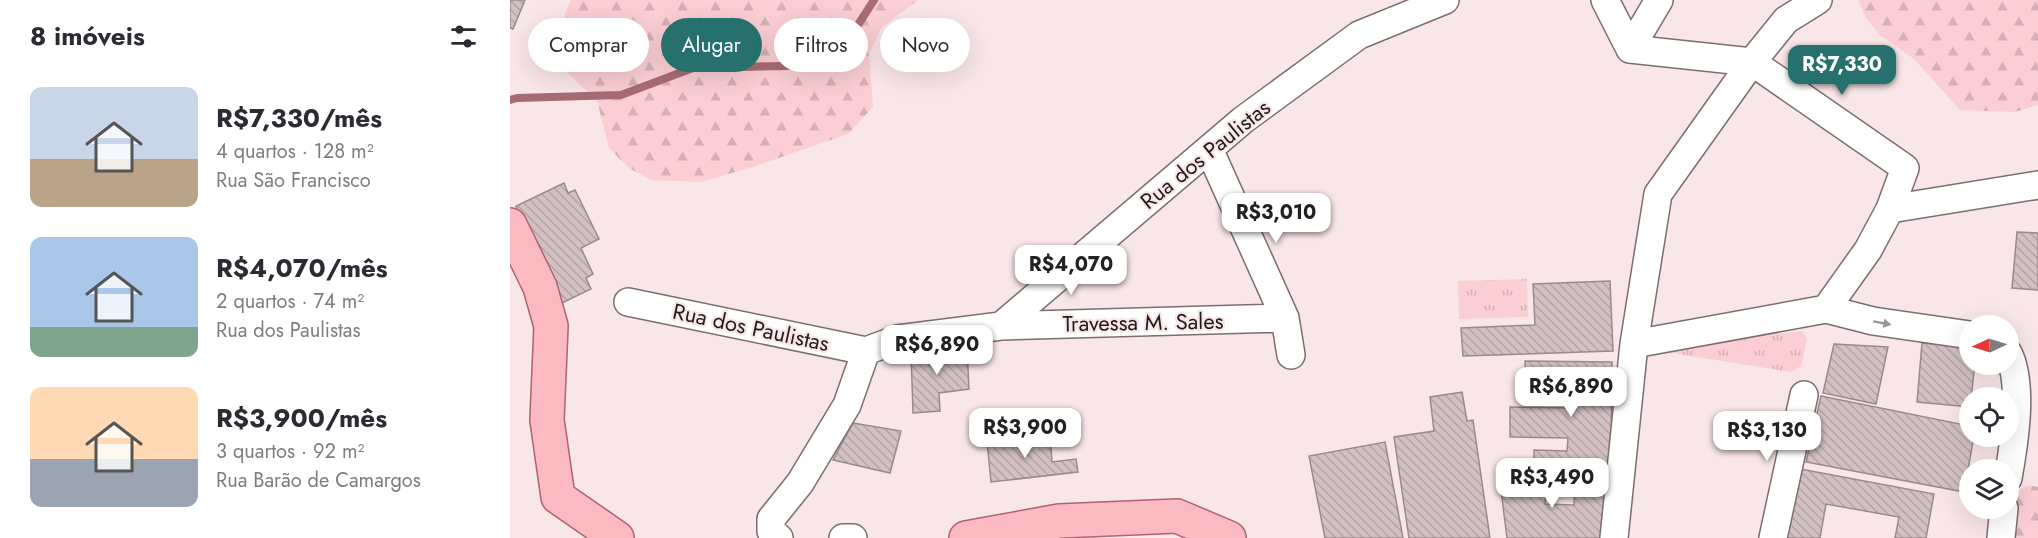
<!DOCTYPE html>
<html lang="pt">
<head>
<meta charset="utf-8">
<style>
	:root { --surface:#fff; --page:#f2f2f3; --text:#2b2b33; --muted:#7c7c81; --accent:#26716e }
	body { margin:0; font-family:Jost,sans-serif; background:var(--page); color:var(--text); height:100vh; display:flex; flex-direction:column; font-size:22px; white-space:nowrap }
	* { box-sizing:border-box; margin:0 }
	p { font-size:20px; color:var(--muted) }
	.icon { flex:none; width:33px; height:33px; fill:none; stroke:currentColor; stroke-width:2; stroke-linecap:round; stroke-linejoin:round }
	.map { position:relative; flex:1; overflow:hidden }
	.side { display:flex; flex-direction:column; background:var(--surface); width:510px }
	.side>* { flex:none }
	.guide { position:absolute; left:18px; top:18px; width:570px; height:54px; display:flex; gap:12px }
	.needle { width:39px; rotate:266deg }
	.buttons { position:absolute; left:1449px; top:315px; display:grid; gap:12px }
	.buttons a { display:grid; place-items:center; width:60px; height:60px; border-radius:50%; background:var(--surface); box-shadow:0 6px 24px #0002; font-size:30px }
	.price { position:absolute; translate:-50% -51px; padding:0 14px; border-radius:12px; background:#fff; color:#222; font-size:20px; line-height:39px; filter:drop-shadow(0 2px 3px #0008) }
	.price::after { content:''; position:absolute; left:50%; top:36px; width:18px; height:14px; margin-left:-9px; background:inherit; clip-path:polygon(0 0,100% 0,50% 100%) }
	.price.selected { background:var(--accent); color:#fff }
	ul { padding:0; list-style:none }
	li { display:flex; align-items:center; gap:18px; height:150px; padding:0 30px }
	li span { display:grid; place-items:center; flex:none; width:168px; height:120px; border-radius:12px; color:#555 }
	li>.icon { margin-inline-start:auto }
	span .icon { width:72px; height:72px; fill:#fffc; stroke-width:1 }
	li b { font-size:26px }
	h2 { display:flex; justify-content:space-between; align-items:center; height:72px; padding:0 30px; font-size:26px }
	.chip { padding:0 21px; border-radius:27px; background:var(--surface); box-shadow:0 6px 24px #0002; font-size:21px; line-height:54px }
	.chip.selected { background:var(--accent); color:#fff }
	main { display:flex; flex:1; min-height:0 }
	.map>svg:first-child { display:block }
	.grass { fill:url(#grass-tufts) }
	.forest { fill:url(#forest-firs) }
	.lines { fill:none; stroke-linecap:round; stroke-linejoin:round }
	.stream { stroke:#a76c73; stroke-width:8 }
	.building { fill:url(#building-back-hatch); stroke:#9b8a8b; stroke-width:1.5 }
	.minor-casing { stroke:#7d6d6e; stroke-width:30 }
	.major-casing { stroke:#ad646e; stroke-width:36 }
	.minor { stroke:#fff; stroke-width:27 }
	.major { stroke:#fbb9c2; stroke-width:33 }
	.oneway { fill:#9b9898 }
	.labels { text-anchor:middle; stroke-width:4.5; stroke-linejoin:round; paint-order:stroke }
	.street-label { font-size:22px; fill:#211b1b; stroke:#f9e6e8 }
</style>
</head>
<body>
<main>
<section class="side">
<h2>8 imóveis<svg class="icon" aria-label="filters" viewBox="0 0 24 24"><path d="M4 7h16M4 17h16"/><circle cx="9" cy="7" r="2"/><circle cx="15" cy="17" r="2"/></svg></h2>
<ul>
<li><span style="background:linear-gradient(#c9d6e8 60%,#b9a48a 0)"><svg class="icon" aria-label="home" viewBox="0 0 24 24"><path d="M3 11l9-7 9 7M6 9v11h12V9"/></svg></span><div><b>R$7,330/mês</b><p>4 quartos · 128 m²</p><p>Rua São Francisco</p></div></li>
<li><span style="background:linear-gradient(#a9c7e8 75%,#7fa58c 0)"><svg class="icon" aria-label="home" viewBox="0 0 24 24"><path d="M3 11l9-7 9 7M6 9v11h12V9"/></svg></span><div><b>R$4,070/mês</b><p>2 quartos · 74 m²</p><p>Rua dos Paulistas</p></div></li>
<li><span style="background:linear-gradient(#ffd9b3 60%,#9aa5b1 0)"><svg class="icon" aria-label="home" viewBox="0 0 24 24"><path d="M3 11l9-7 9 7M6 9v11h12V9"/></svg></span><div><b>R$3,900/mês</b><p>3 quartos · 92 m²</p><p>Rua Barão de Camargos</p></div></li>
</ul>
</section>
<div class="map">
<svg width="1528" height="538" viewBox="0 0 1528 538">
	<defs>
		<pattern id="grass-tufts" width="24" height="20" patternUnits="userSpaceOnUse" patternTransform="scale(1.5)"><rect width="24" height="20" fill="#faced2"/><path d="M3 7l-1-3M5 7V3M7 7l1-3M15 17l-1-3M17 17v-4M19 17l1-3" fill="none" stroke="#d6b0b4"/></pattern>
		<pattern id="forest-firs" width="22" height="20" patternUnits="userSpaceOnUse" patternTransform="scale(1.5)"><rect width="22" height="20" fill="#faced2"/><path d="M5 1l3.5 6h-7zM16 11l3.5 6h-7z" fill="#d6b0b4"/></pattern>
		<pattern id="building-back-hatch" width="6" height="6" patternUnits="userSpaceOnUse" patternTransform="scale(1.5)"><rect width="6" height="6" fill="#d2c0c2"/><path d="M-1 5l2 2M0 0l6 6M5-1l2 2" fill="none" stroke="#b4a4a6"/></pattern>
	</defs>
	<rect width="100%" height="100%" fill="#f9e6e8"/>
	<!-- grass -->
	<path class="grass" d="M1017 279 1018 317 949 319 948 281Z
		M1292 331 1297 339 1291 366 1281 372 1162 353V345Z"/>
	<!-- forest -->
	<path class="forest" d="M61 0H408L372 27 359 54 363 107 338 134 243 167 190 182 141 180 119 168 99 148 87 101 56 71 45 49 56 11Z
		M1348 0H1528V105L1505 112 1450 110 1404 59 1370 35 1356 18Z
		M1519 485 1528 487V538H1501L1505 492Z"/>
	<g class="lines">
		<!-- stream -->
		<path class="stream" d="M0 100 7 98 111 95 183 68 314 65 335 45 364 0"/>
	</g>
	<!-- building -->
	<path class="building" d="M0 0H15L3 29 0 28Z
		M54 183 58 193 65 190 89 239 71 248 83 274 76 278 81 289 52 303 6 206Z
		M1507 232 1528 233V290L1502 288Z
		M1100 281 1103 351 953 356 951 328 1025 325 1023 284Z
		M1412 343 1460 347V364H1465L1460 407 1407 402Z
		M1324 344 1378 347 1366 404 1313 393Z
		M457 347 459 389 429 393 430 411 403 413 401 352Z
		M1015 361 1102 362 1101 473 1024 472V450L1057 451 1058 438 1000 437V407L1060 408V379L1015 378Z
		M952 392 957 421 963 420 980 538H899L884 437 924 431 920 397Z
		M1311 396 1460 426V436H1464L1454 492 1296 462Z
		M343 423 391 431 380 473 323 460Z
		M540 434 542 462 566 459 568 472 481 482 477 441Z
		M875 442 893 538H815L799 456Z
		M1285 468 1424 494 1416 538H1385L1389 517 1316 504 1310 538H1272Z
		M989 474 1037 476 1035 504 1064 505 1065 477 1096 478 1093 538H997Z"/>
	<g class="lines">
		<defs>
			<path id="minor" d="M1095 0 1120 49
				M1120 49 1242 62 1395 168 1380 209 1358 250 1316 309
				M1120 49 1149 0
				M699 149 775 318 781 355
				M1380 209 1528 185
				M118 302 356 351 388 339 491 326 733 120 849 35 935 0
				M491 326 775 318
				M1124 344 1316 309 1363 321 1460 335
				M1498 353C1514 384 1504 445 1498 478
				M269 538 261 531V519L290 483 337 405 356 351
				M333 538H343
				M1104 538 1124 344 1148 194 1242 62 1276 20 1308 0
				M1263 538 1294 395
				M1491 538 1494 508"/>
			<path id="major" d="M0 225 30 287 41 326 37 420 48 497 107 538
				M456 538 549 521 667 516 719 538"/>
		</defs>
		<!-- minor casing -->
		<use href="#minor" class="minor-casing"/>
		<!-- major casing -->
		<use href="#major" class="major-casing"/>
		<!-- minor -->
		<use href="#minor" class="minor"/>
		<!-- major -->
		<use href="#major" class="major"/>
	</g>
	<!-- one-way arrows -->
	<defs><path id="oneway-solid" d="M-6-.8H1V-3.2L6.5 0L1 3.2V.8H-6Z" transform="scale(1.5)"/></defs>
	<use class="oneway" href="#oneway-solid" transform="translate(1372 323) rotate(10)"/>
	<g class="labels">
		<!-- street labels -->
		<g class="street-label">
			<text transform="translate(695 154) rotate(-39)" y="8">Rua dos Paulistas</text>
			<text transform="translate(633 322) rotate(-1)" y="8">Travessa M. Sales</text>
			<text transform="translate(241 327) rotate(12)" y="8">Rua dos Paulistas</text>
		</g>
	</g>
</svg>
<div class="buttons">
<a><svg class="needle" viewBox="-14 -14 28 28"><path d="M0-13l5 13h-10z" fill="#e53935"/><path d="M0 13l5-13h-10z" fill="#7c7c81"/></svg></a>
<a><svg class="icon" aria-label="locate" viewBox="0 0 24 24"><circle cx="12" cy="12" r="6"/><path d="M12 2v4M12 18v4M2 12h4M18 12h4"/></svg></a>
<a><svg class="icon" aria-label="layers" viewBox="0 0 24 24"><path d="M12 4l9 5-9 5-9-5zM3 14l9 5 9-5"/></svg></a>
</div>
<b class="price selected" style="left:1332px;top:96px">R$7,330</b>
<b class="price" style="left:766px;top:244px">R$3,010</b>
<b class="price" style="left:561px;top:296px">R$4,070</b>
<b class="price" style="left:427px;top:376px">R$6,890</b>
<b class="price" style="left:1061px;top:418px">R$6,890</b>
<b class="price" style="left:515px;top:459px">R$3,900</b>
<b class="price" style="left:1257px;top:462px">R$3,130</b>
<b class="price" style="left:1042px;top:509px">R$3,490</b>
<div class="guide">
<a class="chip">Comprar</a>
<a class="chip selected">Alugar</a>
<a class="chip">Filtros</a>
<a class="chip">Novo</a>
</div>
</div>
</main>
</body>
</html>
